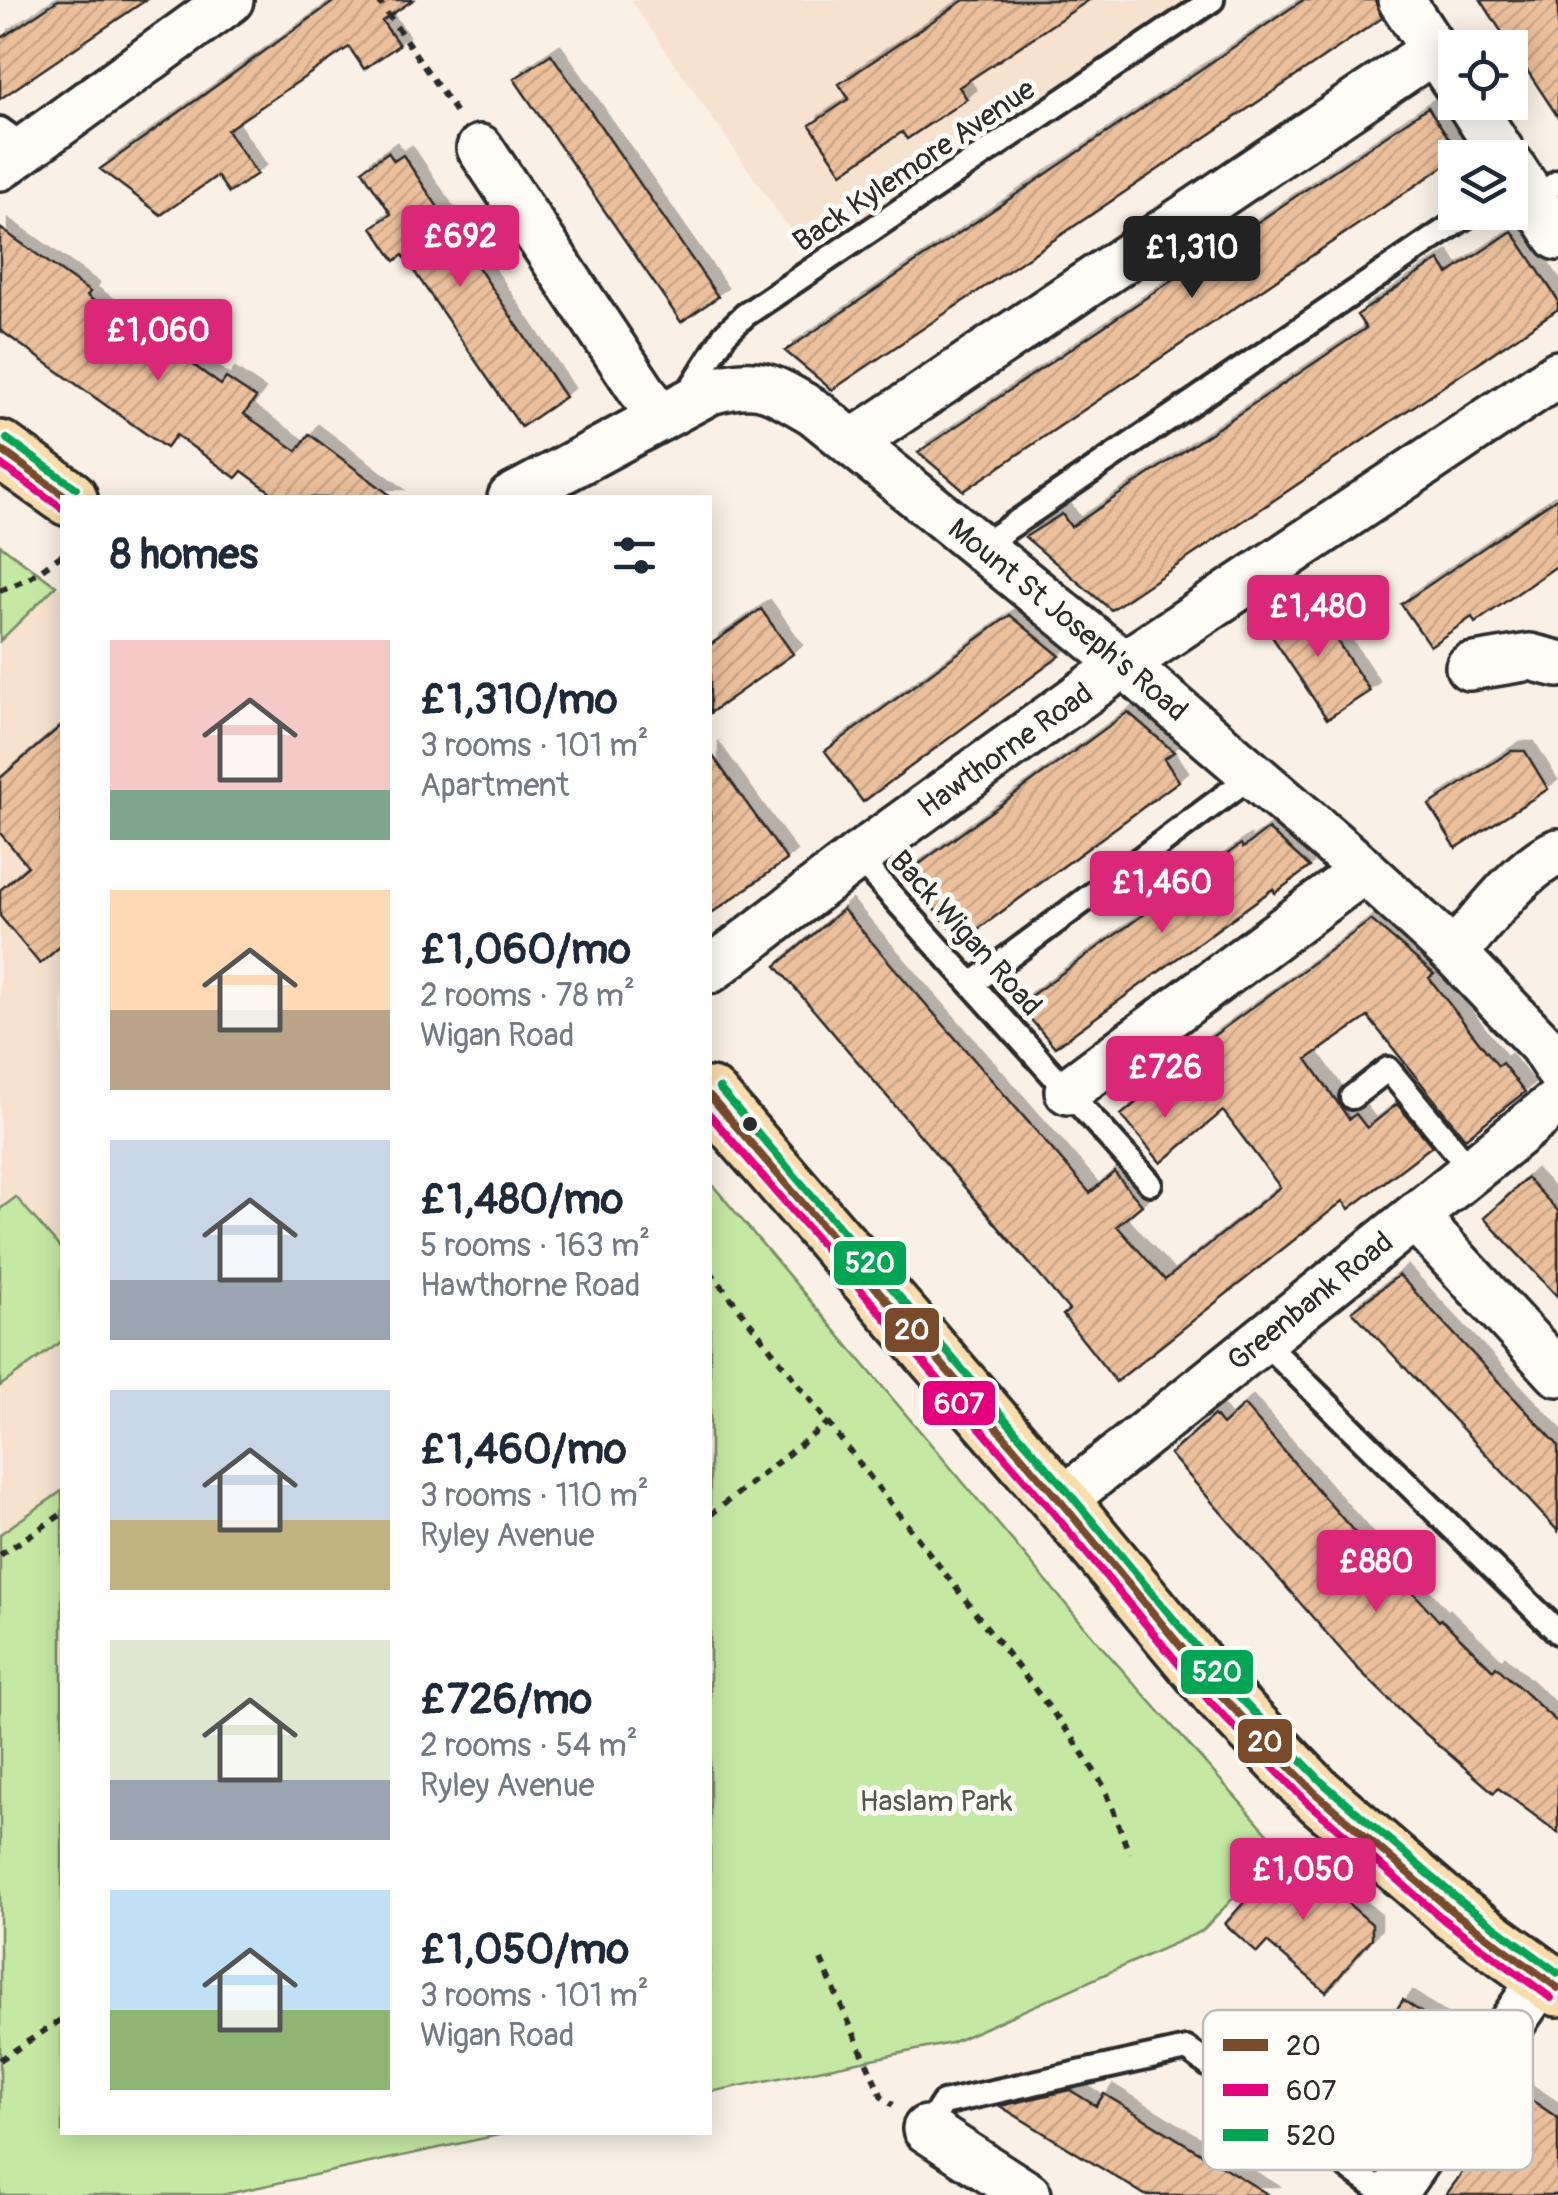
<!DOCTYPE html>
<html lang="en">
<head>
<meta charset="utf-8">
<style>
	:root { --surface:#fff; --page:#f2f2f3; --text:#1f2937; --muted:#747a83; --accent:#db2777 }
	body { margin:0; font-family:Pangolin,sans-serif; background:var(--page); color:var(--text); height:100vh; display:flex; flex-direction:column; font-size:38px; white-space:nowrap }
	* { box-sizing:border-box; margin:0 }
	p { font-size:32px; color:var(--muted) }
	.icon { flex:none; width:55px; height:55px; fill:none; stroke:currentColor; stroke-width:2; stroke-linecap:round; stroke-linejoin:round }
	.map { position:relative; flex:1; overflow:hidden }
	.side { position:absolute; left:60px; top:495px; width:652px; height:1640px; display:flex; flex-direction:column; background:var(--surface); border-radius:0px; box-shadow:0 5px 25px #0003 }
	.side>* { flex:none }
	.tools { position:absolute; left:1438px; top:30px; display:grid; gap:20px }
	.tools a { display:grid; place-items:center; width:90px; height:90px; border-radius:0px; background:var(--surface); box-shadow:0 5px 25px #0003; font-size:50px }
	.price { position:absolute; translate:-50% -85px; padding:0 22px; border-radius:10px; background:var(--accent); color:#fff; font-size:32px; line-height:65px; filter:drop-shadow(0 2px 5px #0008) }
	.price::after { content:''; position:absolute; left:50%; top:60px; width:30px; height:22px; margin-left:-15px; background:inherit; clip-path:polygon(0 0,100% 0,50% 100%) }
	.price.current { background:#222; color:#fff }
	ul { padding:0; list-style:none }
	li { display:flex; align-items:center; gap:30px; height:250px; padding:0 50px }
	li span { display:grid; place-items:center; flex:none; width:280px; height:200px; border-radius:0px; color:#555 }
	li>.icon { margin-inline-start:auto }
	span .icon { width:120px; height:120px; fill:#fffc; stroke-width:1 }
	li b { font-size:42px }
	h2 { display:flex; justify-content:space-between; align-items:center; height:120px; padding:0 50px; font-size:42px }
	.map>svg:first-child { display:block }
	.built { fill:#f6e2cf }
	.green { fill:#c5e9a3; stroke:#788a67; stroke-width:2.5 }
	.building { fill:url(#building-hatch); stroke:#2b2b2b; stroke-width:2.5; filter:url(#shadow) }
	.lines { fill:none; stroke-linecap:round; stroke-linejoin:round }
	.lane-casing { stroke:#2b2b2b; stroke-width:30 }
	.street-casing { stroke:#2b2b2b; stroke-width:52 }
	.primary-casing { stroke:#2b2b2b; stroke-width:62 }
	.path { stroke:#2b2b2b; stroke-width:6; stroke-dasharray:8 8; stroke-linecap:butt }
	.lane { stroke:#fdfcf7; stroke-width:22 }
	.street { stroke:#fdfcf7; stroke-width:45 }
	.primary { stroke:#fbddab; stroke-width:55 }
	.bus-1-casing { stroke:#fdfcf7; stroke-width:15 }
	.bus-2-casing { stroke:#fdfcf7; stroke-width:15 }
	.bus-3-casing { stroke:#fdfcf7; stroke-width:15 }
	.bus-1 { stroke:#7a4b2a; stroke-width:8 }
	.bus-2 { stroke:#e5007d; stroke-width:8 }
	.bus-3 { stroke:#00a651; stroke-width:8 }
	.bus-dot { fill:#2b2b2b; stroke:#fdfcf7; stroke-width:4 }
	.labels { text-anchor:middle; stroke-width:10; stroke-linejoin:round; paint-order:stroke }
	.street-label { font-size:30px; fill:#2b2b2b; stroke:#fdfcf7 }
	.park-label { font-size:30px; fill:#525a49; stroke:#fdfcf7 }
	.key { fill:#fdfcf7; stroke:#bebdba; stroke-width:2.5 }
	.key-label { font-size:28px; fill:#2b2b2b }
	.line-badge { stroke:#fdfcf7; stroke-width:4 }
	.badge-label { font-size:28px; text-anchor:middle; font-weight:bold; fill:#fff }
</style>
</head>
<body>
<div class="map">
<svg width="1558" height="2195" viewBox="0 0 1558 2195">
	<defs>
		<pattern id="building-hatch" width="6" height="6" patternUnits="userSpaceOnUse" patternTransform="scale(2.5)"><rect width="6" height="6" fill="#ecc09c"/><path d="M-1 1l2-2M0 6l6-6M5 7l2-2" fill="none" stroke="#cba587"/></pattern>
		<filter id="shadow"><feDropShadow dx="9" dy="-9" stdDeviation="0" flood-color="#0004"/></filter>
	</defs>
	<rect width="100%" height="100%" fill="#faf0e5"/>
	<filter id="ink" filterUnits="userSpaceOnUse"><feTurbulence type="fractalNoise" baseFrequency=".01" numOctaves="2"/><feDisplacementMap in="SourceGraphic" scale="20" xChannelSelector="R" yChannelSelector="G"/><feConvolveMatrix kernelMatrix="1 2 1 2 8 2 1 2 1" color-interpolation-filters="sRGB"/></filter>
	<g filter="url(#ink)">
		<!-- built -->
		<path class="built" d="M631 0H1187L809 257Z
			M56 586 62 590V1250L16 1197 0 1209V641Z
			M62 1341V1490L0 1534V1386Z"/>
		<!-- green -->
		<path class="green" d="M0 545 56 586 0 641Z
			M710 1182 1101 1646 1281 1848 1202 1931 951 2043 710 2092Z
			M16 1197 62 1250V1341L0 1386V1209Z
			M62 1491V2132L508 2133 222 2195H0V1534Z"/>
		<!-- building -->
		<path class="building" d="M58 0H146L0 99V39Z
			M336 0H413L382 21 399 45 364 69 349 47 227 130 257 174 229 193 217 176 161 215 100 169Z
			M964 0H1089L959 87 967 99 907 139 902 132 842 173 810 125 849 99 839 84Z
			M1303 0H1375L1382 18 832 390 785 351Z
			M1481 0H1558V117L1499 28Z
			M551 54 718 297 681 322 514 79Z
			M1428 107 1460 155 1434 173 964 491 918 452Z
			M388 152 394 161 403 155 565 397 521 427 403 255 395 261 372 227 391 214 362 170Z
			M0 228 90 292 87 296 152 341 155 337 221 385 226 378 256 398 244 414 297 451 309 434 394 498H279L242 471 236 478 176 435 166 448 0 330Z
			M1512 231 1558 300V309L1111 610 1025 537 1062 514 1071 527 1366 328 1357 315 1392 291 1439 260 1448 274Z
			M1558 497V565L1475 623 1472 617 1430 646 1401 604Z
			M1310 600 1370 691 1327 719 1267 629Z
			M761 609 793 654 710 713V645Z
			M1010 615 1060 656 863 802 825 751Z
			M1128 712 1174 752 1164 759 1179 781 962 941 904 875Z
			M62 725V945L40 964 0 916V890L28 866 0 833V778Z
			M1511 751H1525L1548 789 1456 848 1429 805Z
			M710 752 787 860 710 914Z
			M1268 829 1310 867 1275 893 1273 889 1055 1047 1018 1005 1241 844 1243 848Z
			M843 909 1090 1193 1114 1172 1142 1205 1117 1226 1165 1280 1280 1187 1223 1111 1161 1163 1121 1115 1156 1086 1152 1081 1371 920 1434 974 1429 978 1498 1066 1502 1063 1525 1092 1465 1138 1368 1017 1307 1059 1349 1119 1356 1114 1367 1128 1397 1104 1432 1146 1349 1209 1343 1201 1116 1382 1063 1315 1069 1310 776 966Z
			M1527 1178 1558 1211V1297L1484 1218Z
			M1399 1275 1558 1445V1531L1352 1311Z
			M1244 1405 1389 1572 1392 1569 1439 1621 1441 1619 1493 1670 1496 1666 1558 1723V1833L1498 1788 1494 1793 1412 1722 1356 1667 1170 1454 1214 1415 1222 1425Z
			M1288 1852 1372 1924V1938L1326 1992 1267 1942 1257 1953 1225 1924Z
			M1403 2000 1461 2039 1431 2083 1378 2037Z
			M1515 2089 1558 2118V2195H1446L1490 2134 1487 2132Z
			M1070 2090 1096 2106 1104 2094 1269 2195H1145L1000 2106Z"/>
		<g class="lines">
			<defs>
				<path id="lane" d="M0 129 26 148
					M1533 199 1558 182
					M688 393 725 334 745 315 1212 0
					M980 547 1472 212
					M857 857 1150 1183
					M972 984 1254 774
					M1352 1097 1388 1069 1472 1171
					M1262 1340 1558 1632
					M926 2129 943 2103 1187 2049 1386 2195"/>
				<g id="street">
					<path d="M1401 0 1455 82"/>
					<path d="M1469 102 1505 158"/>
					<path d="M480 148 660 418"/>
					<path d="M1510 164 1558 237"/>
					<path d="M0 167 230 0"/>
					<path d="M852 443 1434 50"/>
					<path id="s1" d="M511 498 710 391C761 377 770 387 814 412L1124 664 1364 870 1454 953 1542 1045 1558 1070"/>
					<path d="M1469 667 1530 657 1558 664"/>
					<path d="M1454 953C1482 922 1520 868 1558 852"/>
					<path id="s2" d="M710 970 857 857 1124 664 1558 374"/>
					<path d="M1068 1091 1364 870"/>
					<path d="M1415 1217 1558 1373"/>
					<path id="s3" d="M1061 1502 1558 1101"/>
					<path d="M926 2129 1028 2195"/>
					<path d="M1392 2195 1543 1978"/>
				</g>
				<path id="primary" d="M0 449 69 498
					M710 1096 1061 1502 1220 1694 1314 1792 1452 1911 1558 1988"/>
			</defs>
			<!-- lane casing -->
			<use href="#lane" class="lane-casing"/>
			<!-- street casing -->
			<use href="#street" class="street-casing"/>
			<!-- primary casing -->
			<use href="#primary" class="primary-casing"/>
			<!-- path -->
			<path class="path" d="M378 0 457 114
				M0 591 28 579 62 555
				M710 1271 1072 1737 1105 1788 1129 1853
				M710 1515 829 1422
				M0 1555 62 1514
				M821 1960 882 2097 893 2105
				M0 2060 62 2019"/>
			<!-- lane -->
			<use href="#lane" class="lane"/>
			<!-- street -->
			<use href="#street" class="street"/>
			<!-- primary -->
			<use href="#primary" class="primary"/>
			<defs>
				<path id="bus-1" d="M0 449 68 498
					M710 1096 1061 1502 1220 1694 1314 1792 1452 1911 1558 1988"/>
				<path id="bus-2" d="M0 464 62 508
					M710 1115 1051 1510 1211 1703 1306 1801 1444 1920 1551 1998"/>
				<path id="bus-3" d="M7 439 76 488
					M719 1088 1070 1494 1229 1686 1323 1783 1460 1901 1558 1973"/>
			</defs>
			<!-- bus-1 casing -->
			<use href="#bus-1" class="bus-1-casing"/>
			<!-- bus-2 casing -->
			<use href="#bus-2" class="bus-2-casing"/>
			<!-- bus-3 casing -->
			<use href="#bus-3" class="bus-3-casing"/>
			<!-- bus-1 -->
			<use href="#bus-1" class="bus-1"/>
			<!-- bus-2 -->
			<use href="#bus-2" class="bus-2"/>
			<!-- bus-3 -->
			<use href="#bus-3" class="bus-3"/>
		</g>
	</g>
	<!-- markers -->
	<circle class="bus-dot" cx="750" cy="1124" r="9"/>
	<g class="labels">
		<!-- street labels -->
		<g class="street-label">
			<text transform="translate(914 165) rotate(-34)" y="10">Back Kylemore Avenue</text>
			<text dy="10" stroke="none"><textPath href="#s1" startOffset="665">Mount St Joseph's Road</textPath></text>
			<text dy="10" stroke="none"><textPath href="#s2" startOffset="368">Hawthorne Road</textPath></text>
			<text transform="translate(966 933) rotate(48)" y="10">Back Wigan Road</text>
			<text dy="10" stroke="none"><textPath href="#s3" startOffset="320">Greenbank Road</textPath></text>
		</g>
		<!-- park labels -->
		<g class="park-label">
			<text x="936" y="1811">Haslam Park</text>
		</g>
	</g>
	<!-- legend -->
	<rect x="1203" y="2010" width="330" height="160" rx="15" class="key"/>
	<rect x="1223" y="2039" width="45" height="12" fill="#7a4b2a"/>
	<rect x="1223" y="2084" width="45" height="12" fill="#e5007d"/>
	<rect x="1223" y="2129" width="45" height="12" fill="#00a651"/>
	<g class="key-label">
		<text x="1286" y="2055">20</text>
		<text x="1286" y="2100">607</text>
		<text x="1286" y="2145">520</text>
	</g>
	<g class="line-badge">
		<rect x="832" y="1239" width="76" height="48" rx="10" fill="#00a651"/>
		<rect x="883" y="1306" width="58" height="48" rx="10" fill="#7a4b2a"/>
		<rect x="921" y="1379" width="76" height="48" rx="10" fill="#e5007d"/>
		<rect x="1179" y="1648" width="76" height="48" rx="10" fill="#00a651"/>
		<rect x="1236" y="1717" width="58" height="48" rx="10" fill="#7a4b2a"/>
	</g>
	<g class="badge-label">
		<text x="870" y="1272">520</text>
		<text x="912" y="1339">20</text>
		<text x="959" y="1413">607</text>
		<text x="1217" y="1681">520</text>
		<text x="1265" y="1751">20</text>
	</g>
</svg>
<div class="tools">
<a><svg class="icon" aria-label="locate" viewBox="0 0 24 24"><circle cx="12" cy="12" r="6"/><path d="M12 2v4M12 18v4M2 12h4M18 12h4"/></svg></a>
<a><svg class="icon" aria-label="layers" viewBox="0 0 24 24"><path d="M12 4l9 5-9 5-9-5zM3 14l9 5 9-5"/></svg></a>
</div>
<b class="price" style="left:460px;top:290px">£692</b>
<b class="price current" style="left:1192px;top:301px">£1,310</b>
<b class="price" style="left:158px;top:384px">£1,060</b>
<b class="price" style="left:1318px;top:660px">£1,480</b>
<b class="price" style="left:1162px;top:936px">£1,460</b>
<b class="price" style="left:1165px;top:1121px">£726</b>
<b class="price" style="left:1376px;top:1615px">£880</b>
<b class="price" style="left:1303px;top:1923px">£1,050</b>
<section class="side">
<h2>8 homes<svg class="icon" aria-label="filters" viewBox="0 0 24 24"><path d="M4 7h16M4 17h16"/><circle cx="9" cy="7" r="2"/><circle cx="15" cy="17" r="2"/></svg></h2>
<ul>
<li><span style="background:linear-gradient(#f6c9c9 75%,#7fa58c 0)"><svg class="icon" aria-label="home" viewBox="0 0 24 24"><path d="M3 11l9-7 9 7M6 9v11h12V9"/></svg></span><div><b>£1,310/mo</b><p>3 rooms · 101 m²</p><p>Apartment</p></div></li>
<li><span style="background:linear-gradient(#ffd9b3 60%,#b9a48a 0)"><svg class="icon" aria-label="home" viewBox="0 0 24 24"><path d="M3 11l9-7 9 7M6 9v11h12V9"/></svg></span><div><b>£1,060/mo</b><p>2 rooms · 78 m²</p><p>Wigan Road</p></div></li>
<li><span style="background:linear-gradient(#c9d6e8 70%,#9aa5b1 0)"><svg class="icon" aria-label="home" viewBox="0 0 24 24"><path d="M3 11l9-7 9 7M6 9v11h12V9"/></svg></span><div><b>£1,480/mo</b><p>5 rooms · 163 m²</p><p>Hawthorne Road</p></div></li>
<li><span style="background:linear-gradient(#c9d6e8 65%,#c2b280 0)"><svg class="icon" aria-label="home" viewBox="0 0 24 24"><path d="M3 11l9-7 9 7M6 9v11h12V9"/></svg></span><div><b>£1,460/mo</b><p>3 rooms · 110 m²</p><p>Ryley Avenue</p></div></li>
<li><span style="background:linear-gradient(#dfe7d0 70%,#9aa5b1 0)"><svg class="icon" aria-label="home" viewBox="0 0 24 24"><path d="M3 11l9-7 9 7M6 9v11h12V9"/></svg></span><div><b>£726/mo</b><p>2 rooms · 54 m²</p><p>Ryley Avenue</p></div></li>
<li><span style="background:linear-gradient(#bfe0f5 60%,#8fb573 0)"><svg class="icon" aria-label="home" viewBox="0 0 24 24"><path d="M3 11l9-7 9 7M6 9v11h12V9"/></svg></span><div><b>£1,050/mo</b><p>3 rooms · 101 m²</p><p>Wigan Road</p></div></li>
</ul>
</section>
</div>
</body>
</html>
